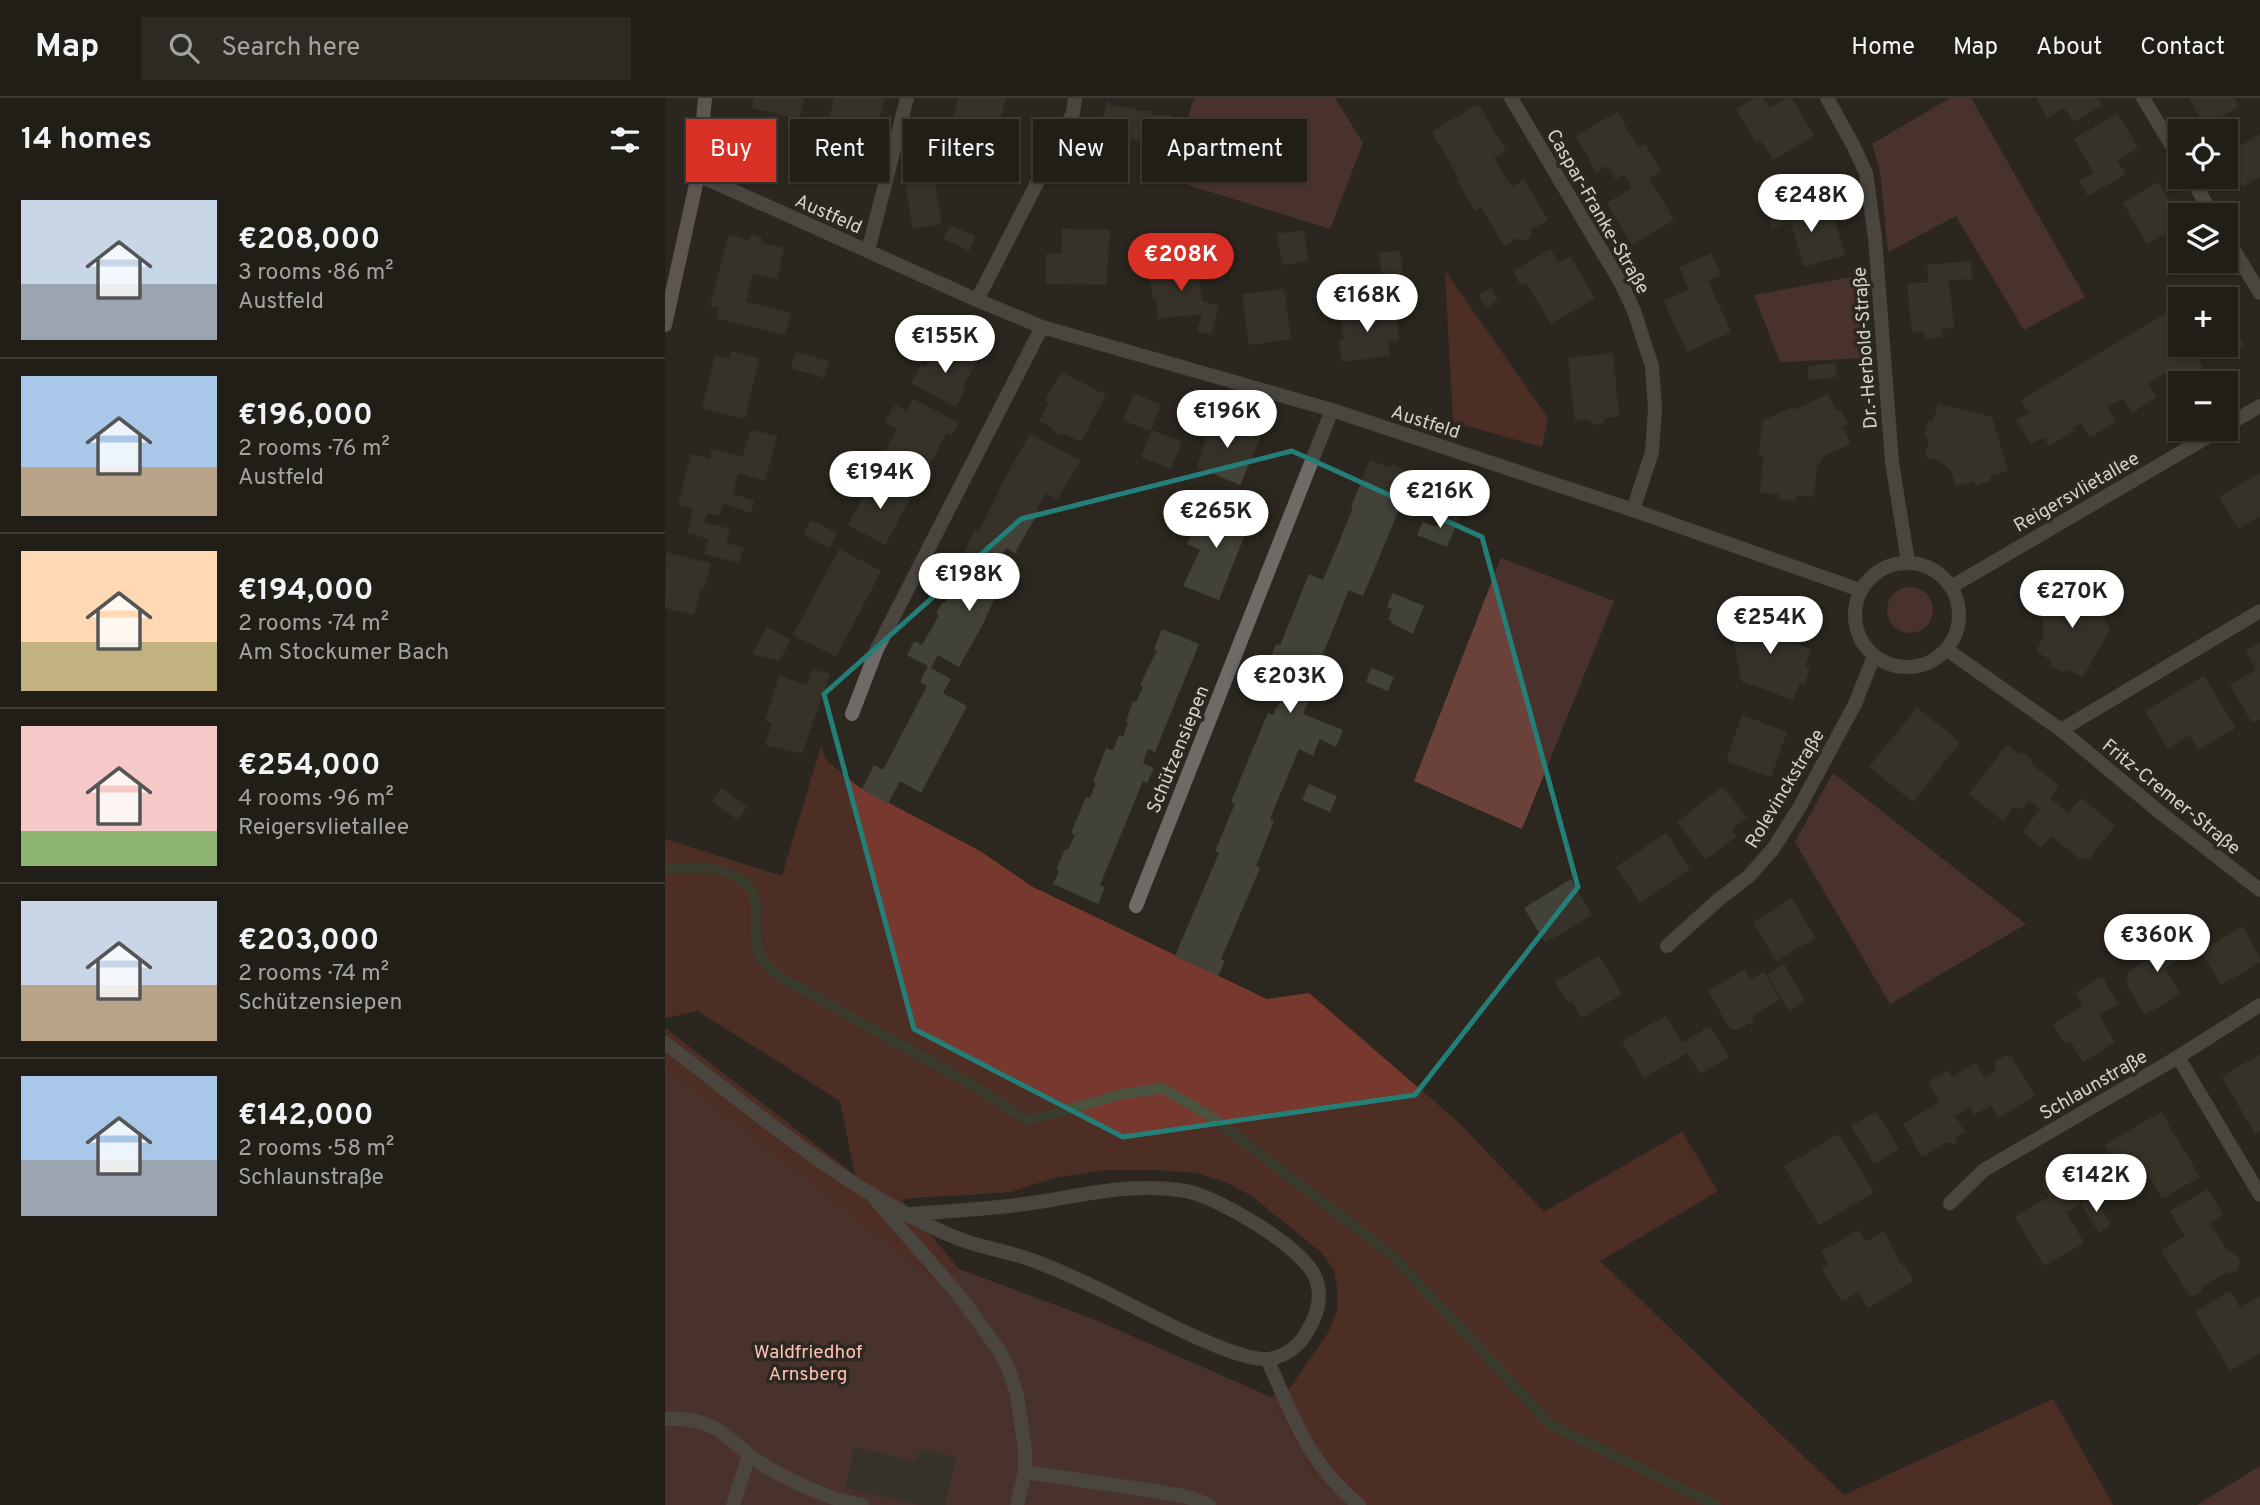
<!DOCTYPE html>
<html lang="en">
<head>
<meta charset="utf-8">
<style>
	:root { --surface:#211d17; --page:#2d2a24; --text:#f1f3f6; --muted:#a2a2a1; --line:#3e3b36; --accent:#d93025 }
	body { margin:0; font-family:Overpass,sans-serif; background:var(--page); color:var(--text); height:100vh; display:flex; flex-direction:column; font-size:26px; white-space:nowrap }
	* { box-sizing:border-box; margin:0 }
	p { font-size:23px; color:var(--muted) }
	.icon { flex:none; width:38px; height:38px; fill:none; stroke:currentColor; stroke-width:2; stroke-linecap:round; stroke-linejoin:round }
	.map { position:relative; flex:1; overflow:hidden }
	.sheet { display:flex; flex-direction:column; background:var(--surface); width:665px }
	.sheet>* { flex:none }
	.hud { position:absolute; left:21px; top:21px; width:665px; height:63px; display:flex; gap:14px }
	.buttons { position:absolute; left:1503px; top:21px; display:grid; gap:14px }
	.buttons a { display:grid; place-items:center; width:70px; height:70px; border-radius:0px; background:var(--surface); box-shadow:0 2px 5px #0004,0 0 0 2px var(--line); font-size:35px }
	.price { position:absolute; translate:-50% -60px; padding:0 16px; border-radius:24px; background:#fff; color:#222; font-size:23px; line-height:46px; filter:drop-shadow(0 2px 4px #0008) }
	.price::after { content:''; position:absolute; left:50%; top:42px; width:21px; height:16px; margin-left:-10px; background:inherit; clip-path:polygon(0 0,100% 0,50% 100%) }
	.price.current { background:var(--accent); color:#fff }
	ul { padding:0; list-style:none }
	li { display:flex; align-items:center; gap:21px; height:175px; padding:0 21px }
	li+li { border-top:2px solid var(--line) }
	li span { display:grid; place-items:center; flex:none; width:196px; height:140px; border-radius:0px; color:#555 }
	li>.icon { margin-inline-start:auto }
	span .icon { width:84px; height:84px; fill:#fffc; stroke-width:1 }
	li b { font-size:30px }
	h2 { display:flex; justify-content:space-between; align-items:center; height:84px; padding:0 21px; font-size:30px }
	.pill { padding:0 24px; border-radius:0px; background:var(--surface); box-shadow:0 2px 5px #0004,0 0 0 2px var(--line); font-size:24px; line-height:63px }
	.pill.current { background:var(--accent); color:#fff }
	header { display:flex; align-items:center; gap:42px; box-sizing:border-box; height:98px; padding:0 35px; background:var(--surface); border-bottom:2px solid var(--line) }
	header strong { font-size:33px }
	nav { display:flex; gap:38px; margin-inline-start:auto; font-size:24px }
	.search { width:490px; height:63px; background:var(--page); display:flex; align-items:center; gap:18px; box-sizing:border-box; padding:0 24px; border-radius:0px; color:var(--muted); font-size:26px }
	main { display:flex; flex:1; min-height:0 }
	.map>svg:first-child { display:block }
	.green { fill:#6b423a }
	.forest { fill:#77382d }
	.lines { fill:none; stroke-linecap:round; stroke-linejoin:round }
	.stream { stroke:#4b543f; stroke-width:10 }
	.building { fill:#434238 }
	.service { stroke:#6f6a67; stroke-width:14 }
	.minor { stroke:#6f6a67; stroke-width:14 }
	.secondary { stroke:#97908b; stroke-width:14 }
	.marked { fill:none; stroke:#237f78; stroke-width:5; stroke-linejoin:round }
	.labels { text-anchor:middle; stroke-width:7; stroke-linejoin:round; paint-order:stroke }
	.street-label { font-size:19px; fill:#d5d2cd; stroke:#2c271f }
	.park-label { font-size:19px; fill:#fec1b5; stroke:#2c271f }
</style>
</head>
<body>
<header>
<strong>Map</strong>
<div class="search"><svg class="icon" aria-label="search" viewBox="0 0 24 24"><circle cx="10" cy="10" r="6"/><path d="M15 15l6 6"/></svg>Search here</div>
<nav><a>Home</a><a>Map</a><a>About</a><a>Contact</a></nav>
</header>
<main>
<section class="sheet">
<h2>14 homes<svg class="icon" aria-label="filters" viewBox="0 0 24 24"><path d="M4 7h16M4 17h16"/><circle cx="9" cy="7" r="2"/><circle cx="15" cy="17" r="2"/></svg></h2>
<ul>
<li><span style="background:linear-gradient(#c9d6e8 60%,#9aa5b1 0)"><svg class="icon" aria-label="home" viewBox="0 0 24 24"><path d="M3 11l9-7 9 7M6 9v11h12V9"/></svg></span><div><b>€208,000</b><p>3 rooms · 86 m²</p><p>Austfeld</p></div></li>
<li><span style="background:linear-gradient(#a9c7e8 65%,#b9a48a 0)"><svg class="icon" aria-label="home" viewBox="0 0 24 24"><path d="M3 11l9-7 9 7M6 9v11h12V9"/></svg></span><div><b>€196,000</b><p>2 rooms · 76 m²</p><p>Austfeld</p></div></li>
<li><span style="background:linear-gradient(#ffd9b3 65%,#c2b280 0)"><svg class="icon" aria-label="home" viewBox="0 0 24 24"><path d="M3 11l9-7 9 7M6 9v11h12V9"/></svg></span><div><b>€194,000</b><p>2 rooms · 74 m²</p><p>Am Stockumer Bach</p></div></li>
<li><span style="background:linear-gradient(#f6c9c9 75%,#8fb573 0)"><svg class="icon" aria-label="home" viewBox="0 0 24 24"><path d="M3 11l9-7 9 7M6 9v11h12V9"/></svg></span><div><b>€254,000</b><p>4 rooms · 96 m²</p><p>Reigersvlietallee</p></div></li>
<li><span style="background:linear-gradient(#c9d6e8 60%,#b9a48a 0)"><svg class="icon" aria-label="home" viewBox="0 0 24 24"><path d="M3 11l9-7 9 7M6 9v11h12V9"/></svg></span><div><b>€203,000</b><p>2 rooms · 74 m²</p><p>Schützensiepen</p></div></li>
<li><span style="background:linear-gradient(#a9c7e8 60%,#9aa5b1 0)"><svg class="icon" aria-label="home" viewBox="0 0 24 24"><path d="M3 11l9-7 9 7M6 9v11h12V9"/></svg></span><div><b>€142,000</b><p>2 rooms · 58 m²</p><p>Schlaunstraße</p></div></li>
</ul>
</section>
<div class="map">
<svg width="1595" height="1407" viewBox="0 0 1595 1407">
	<rect width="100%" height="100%" fill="#2c271f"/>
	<!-- green -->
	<path class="green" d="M529 0H670L698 45 665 131 504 81Z
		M1285 0H1306L1420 199 1359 232 1291 118 1223 154 1215 73 1207 46Z
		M1197 177 1204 260 1115 264 1089 197Z
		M836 460 949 503 857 731 749 683Z
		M1222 512a23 23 0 1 1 46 0a23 23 0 1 1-46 0Z
		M1168 675 1361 826 1225 906 1130 744Z
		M0 969 274 1185 294 1171 428 1221 606 1299 649 1378 685 1407H0Z
		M1595 1368V1407H1532Z"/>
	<!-- forest -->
	<path class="forest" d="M780 173 883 320 877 349 788 324Z
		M156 648 161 662 194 689 315 753 368 789 602 901 644 895 793 1024 879 1114 1017 1034 1053 1093 935 1163 1179 1397 1388 1301 1448 1407H685L649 1378 606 1299 625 1290 663 1235 672 1213V1189L669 1172 657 1155 587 1098 560 1084 532 1075 492 1072H438L389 1080 346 1094 236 1101 294 1171 274 1186 0 969V930L190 1077 175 1003 33 913 0 920V741L117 778Z"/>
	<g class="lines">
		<!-- stream -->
		<path class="stream" d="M0 771C17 772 39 768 54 772 110 789 82 818 94 856 97 863 106 871 112 877L314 991 347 1013
			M352 1016 362 1023 458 996 497 990 545 1018 727 1157 886 1327 1051 1407"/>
	</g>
	<!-- building -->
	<path class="building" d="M89 0H139L134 21 87 10Z
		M169 0H220L209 42 162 30Z
		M293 0H341L335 23 337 24 323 73 278 61Z
		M1090 0H1098L1105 10 1122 0H1127L1149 38 1108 62 1095 42 1091 44 1071 11Z
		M1371 0H1432L1437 7 1408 24 1399 10 1382 20Z
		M1524 0H1569L1574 8 1540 28Z
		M442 4H444V7L471 10V13H486V17H506L496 47 434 35Z
		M813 6 841 53 829 60 839 77 847 89 859 82 883 122 866 131V139L858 143 852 140 839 148 816 109 810 113 791 81 794 80 767 34Z
		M952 14 973 49 980 46 996 73 984 80 1009 122 967 147 942 105 967 90 959 77 951 82 942 68 931 74 911 38Z
		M1452 15 1473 50 1452 63 1461 76 1423 98 1414 83 1429 75 1409 41Z
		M1595 36V79L1577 89 1561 62V56Z
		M268 75 277 126 248 131 239 80Z
		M1493 84 1516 121V126L1482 146 1458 105Z
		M1142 105 1146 119 1167 113 1180 157 1139 169 1126 125 1107 131 1103 117Z
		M285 127 310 138 304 153 278 141Z
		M397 131 445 132 441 187 381 186V156H397Z
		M639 132 643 163 617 167 612 136Z
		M64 136 84 143 86 137 98 141 97 145 119 150 112 181 88 175 81 204 126 215 120 237 51 220 54 210 45 208Z
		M885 151 894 165 905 159 930 200 886 226 861 185 856 188 848 174Z
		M735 152 739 183 718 186 714 155Z
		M1046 155 1056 177 1043 183 1066 234 1022 254 999 203 1024 191 1014 169Z
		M531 160 537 203 554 208 546 237 532 233 537 216 491 221 493 218 491 201H488L483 166Z
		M1306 163 1307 181 1284 182 1289 230 1276 231 1277 239 1260 241 1259 234 1247 235 1242 186 1264 184 1262 167Z
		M1545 189 1553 201H1524Z
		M826 190 833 202 821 210 813 197Z
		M619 191 626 241 584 247 577 196Z
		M1516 206V247H1553L1547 250 1545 248 1530 257 1539 271 1514 287 1505 272 1483 285 1492 299 1467 315 1458 300 1442 309 1451 324 1425 339 1416 325 1407 330 1409 333 1384 348 1379 339 1366 346 1351 322 1364 315 1356 302Z
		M719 209 721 220 731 219 734 242 724 243 725 258 677 264 674 243 679 242 675 215Z
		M1561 215 1580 248 1567 255 1561 246Z
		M273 245 311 265 298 289 301 290 291 309 246 285 256 267 260 269Z
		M66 253 94 260 80 321 37 310 50 258 64 261Z
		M131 254 164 263 159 280 126 270Z
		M948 255 954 318 941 320 937 326 929 327 923 322 910 323 903 260Z
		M1170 265 1171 279 1144 282 1143 268Z
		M396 274 441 297 416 344 399 335 397 338 387 332 388 330 374 323 384 305 380 303Z
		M469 295 496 307 485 333 458 322Z
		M1163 296 1171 313 1175 311 1183 327 1178 329 1186 346 1159 358 1152 369 1149 399 1131 397V402L1113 401 1114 396 1095 395 1098 357H1094L1097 323 1128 309 1129 312Z
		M248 301 294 325 287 337 282 335 257 380 218 358 232 331 220 324 230 307 242 313Z
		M1273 306 1327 319 1343 373 1325 378 1326 383 1310 388 1309 383 1291 388 1286 373 1275 363 1260 359 1264 341 1259 339 1263 323 1268 324Z
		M551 319 596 338 575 387 532 369 541 340 536 338 542 323 548 325Z
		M86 332 112 338 100 383 73 375 68 396 89 403 86 415 58 405 54 418 42 415 39 424 65 431 61 445 79 450 74 465 39 456 43 441 22 435 28 411 13 407 26 356 45 361 47 351 77 359Z
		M487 332 517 344 506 371 476 359Z
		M365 336 416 363 392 401 381 395 372 412 374 413 351 453 353 454 351 456 341 450 328 476 338 482 318 526 294 569 273 557 266 570 286 581 278 595 302 608 256 695 235 683 223 706 197 691 209 667 218 672 262 588 255 584 263 568 242 557 249 543 257 547 274 517 271 516 277 504 280 505 301 463 297 461 303 445 310 432 314 433 335 392 334 391Z
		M182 352 208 366 196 389 169 375Z
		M705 362 726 370 727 366 749 376 698 498 684 492 640 600 644 602 638 616 678 632 671 649 655 641 648 658 634 651 605 721 609 723 591 768 595 770 556 861 560 863 553 878 510 858 554 755 550 753 570 706 566 704 584 660 603 615 608 617 620 593 596 584 611 546 615 547 644 476 658 482 688 410 686 409Z
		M1595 375V418L1573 431 1554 399Z
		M220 379 234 386 231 393 245 401 220 447 183 427 208 381 217 386Z
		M555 402 584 414 578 427 583 429 554 502 518 488 535 452 522 446 530 426 541 430Z
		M778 413 794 420 782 449 752 437 758 424 771 429Z
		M146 422 172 435 164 450 138 436Z
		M174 451 216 473 171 559 128 537Z
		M1 454 46 466 39 491H36L29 517 0 510Z
		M1416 483 1445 531 1418 579 1401 571 1399 575 1385 567 1387 563 1371 553 1378 540V524L1370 511 1386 502 1383 497 1397 489 1400 493Z
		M728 495 759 508 748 536 726 525 727 523 723 522 727 511 722 509Z
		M1099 517 1100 522 1119 519 1122 535 1131 545 1146 551 1140 569 1145 570 1139 586 1135 584 1128 602 1076 583 1066 528 1084 525V520Z
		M102 529 126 542 114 563 87 556Z
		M497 531 534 546 490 654 483 651 478 665 489 670 482 685 478 683 435 787 440 789 433 806 388 786 394 773 391 772 400 751 403 752 410 737 406 735 421 699 425 700 431 685 428 684 441 650 448 652 454 637 458 639 463 624 461 623 468 603 471 604 478 589 475 587 492 552 489 551Z
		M1595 545V621L1587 625 1565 587 1591 572 1581 553Z
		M706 570 729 579 723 593 701 584Z
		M147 571 165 576 137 656 100 647 107 625 100 623 114 578 142 587Z
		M1539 578 1571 630 1533 652 1525 637 1503 651 1480 613Z
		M1252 610 1295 644 1248 704 1204 669Z
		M1077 617 1122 634 1106 679 1061 663Z
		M1342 647 1355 657 1357 654 1368 663 1366 666 1394 688 1385 700 1403 715 1416 700 1450 728 1425 760 1415 761 1386 738 1376 749 1357 734 1375 711 1364 702 1355 712 1349 708 1338 723 1304 696Z
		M644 686 672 698 665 714 637 702Z
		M57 690 82 709 73 722 47 704Z
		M1056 690 1059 691 1082 719 1067 731 1072 738 1041 761 1012 724Z
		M1001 735 1025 771 975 805 951 769Z
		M906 781 927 817 880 845 859 810Z
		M1127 800 1150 840 1111 863 1088 824Z
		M1520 828 1528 841 1507 854 1512 863 1500 870 1515 896 1480 917 1461 886 1464 873 1492 857 1487 848Z
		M1577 828 1595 859V864L1556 887 1536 853Z
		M934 858 957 896 917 920 907 903 903 905 890 884Z
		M1119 866 1140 903 1124 913 1102 876Z
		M1080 871 1086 881 1099 874 1115 901 1089 917 1087 924 1072 932 1065 931 1043 893Z
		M1437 878 1453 906 1434 917 1450 944 1418 964 1405 943 1400 946 1388 926 1418 908 1410 895Z
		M1000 918 1017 945 1045 928 1064 959 1035 976 1022 955 979 980 957 943Z
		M1595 956V1033L1590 1036 1557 979Z
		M1340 958 1347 959 1370 998 1333 1020 1326 1007 1309 1017 1305 1009 1290 1018 1300 1034 1292 1038 1290 1046 1282 1044 1257 1059 1238 1026 1275 1004 1263 984 1283 972 1287 979 1311 965 1319 979 1330 973V964Z
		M1211 1014 1234 1051 1209 1066 1186 1028Z
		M1496 1014 1535 1079 1497 1101 1480 1071 1469 1068 1457 1075 1440 1047Z
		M1174 1036 1209 1094 1154 1127 1119 1069Z
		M1396 1074 1416 1106 1401 1114 1419 1145 1379 1168 1350 1119 1384 1099 1376 1086Z
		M1543 1091 1558 1117 1545 1125 1562 1152 1571 1156 1575 1163 1573 1172 1566 1176 1563 1174 1537 1189 1536 1194 1529 1198 1524 1197 1496 1152 1520 1138 1505 1113Z
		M1428 1098 1446 1127 1434 1135 1416 1106Z
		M1193 1132 1201 1144 1219 1133 1237 1168 1240 1167 1249 1183 1203 1210 1193 1194 1177 1204 1157 1171 1163 1166 1156 1154Z
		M1565 1193 1575 1210 1595 1198V1255L1565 1273 1530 1214Z
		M189 1349 252 1363 255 1351 291 1359 280 1407H255L180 1390Z"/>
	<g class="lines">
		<!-- service -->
		<path class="service" d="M0 945C91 1014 181 1093 287 1138 310 1148 335 1152 358 1159 386 1168 412 1181 438 1193 473 1210 569 1264 603 1261 620 1259 634 1248 642 1234 652 1218 658 1200 651 1181 640 1150 553 1099 521 1093 475 1085 431 1094 386 1102 339 1110 291 1113 244 1116
			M210 1101 293 1196 334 1252 344 1272 352 1297 360 1352V1374L352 1407
			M602 1261C628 1318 643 1366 694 1407
			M0 1321C40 1319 56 1331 84 1357
			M360 1374 489 1393 523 1399 544 1407
			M68 1407 84 1357C111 1377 163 1402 197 1407"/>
		<!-- minor -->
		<path class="minor" d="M846 0 957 187 969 213 987 268 990 311 987 354 968 412
			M1162 0 1188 47 1201 75 1210 140 1227 364 1243 464
			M1478 0 1516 63
			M33 77 312 202 377 229 667 312 968 412 1195 492
			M1525 79 1548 117
			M1561 139 1595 195
			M203 153 242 0
			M312 202 408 15 410 0
			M1561 328 1595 308
			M1190 517a52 52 0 1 1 104 0a52 52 0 1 1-104 0Z
			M1286 489 1556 331
			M1281 551 1396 632 1497 716 1595 792
			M187 616 212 551 377 229
			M1396 632 1595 513
			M471 808 667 312
			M1002 848 1053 802 1084 778 1108 751 1134 710 1190 606 1209 558
			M1513 959 1595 1097
			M1285 1105 1319 1072 1513 959 1595 907"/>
		<!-- secondary -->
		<path class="secondary" d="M0 227 33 77 40 0"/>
	</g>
	<!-- marked area -->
	<path d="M0 0H1595V1407H0ZM627 353 817 439 913 789 750 997 458 1039 249 931 159 596 356 421Z" fill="#2c271f" fill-opacity=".55" fill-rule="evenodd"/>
	<path class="marked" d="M627 353 817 439 913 789 750 997 458 1039 249 931 159 596 356 421Z"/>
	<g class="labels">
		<!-- street labels -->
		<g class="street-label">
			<text transform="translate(934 113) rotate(60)" y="7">Caspar-Franke-Straße</text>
			<text transform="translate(164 115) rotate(24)" y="7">Austfeld</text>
			<text transform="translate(1199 250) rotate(-94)" y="7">Dr.-Herbold-Straße</text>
			<text transform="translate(761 323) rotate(18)" y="7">Austfeld</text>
			<text transform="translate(1411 393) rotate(-30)" y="7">Reigersvlietallee</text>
			<text transform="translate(512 651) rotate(-68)" y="7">Schützensiepen</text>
			<text transform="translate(1119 690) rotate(-59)" y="7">Rolevinckstraße</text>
			<text transform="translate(1507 698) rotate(39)" y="7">Fritz-Cremer-Straße</text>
			<text transform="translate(1428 986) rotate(-30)" y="7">Schlaunstraße</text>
		</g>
		<!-- park labels -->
		<g class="park-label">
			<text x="143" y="1260">Waldfriedhof<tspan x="143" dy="22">Arnsberg</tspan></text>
		</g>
	</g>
</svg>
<div class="buttons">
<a><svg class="icon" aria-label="locate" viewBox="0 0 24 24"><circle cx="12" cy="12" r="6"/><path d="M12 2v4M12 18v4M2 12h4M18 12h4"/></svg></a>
<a><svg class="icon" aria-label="layers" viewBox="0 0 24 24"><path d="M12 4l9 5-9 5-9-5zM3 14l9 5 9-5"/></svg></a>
<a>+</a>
<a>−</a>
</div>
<b class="price" style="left:1146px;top:136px">€248K</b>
<b class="price current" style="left:516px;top:195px">€208K</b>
<b class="price" style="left:702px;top:236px">€168K</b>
<b class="price" style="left:280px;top:277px">€155K</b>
<b class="price" style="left:562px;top:352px">€196K</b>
<b class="price" style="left:215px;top:413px">€194K</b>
<b class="price" style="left:775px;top:432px">€216K</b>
<b class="price" style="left:551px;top:452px">€265K</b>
<b class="price" style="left:304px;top:515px">€198K</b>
<b class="price" style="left:1407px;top:532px">€270K</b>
<b class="price" style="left:1105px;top:558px">€254K</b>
<b class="price" style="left:625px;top:617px">€203K</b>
<b class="price" style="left:1492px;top:876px">€360K</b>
<b class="price" style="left:1431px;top:1116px">€142K</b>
<div class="hud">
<a class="pill current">Buy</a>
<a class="pill">Rent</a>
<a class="pill">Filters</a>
<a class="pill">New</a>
<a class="pill">Apartment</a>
</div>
</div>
</main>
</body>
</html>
